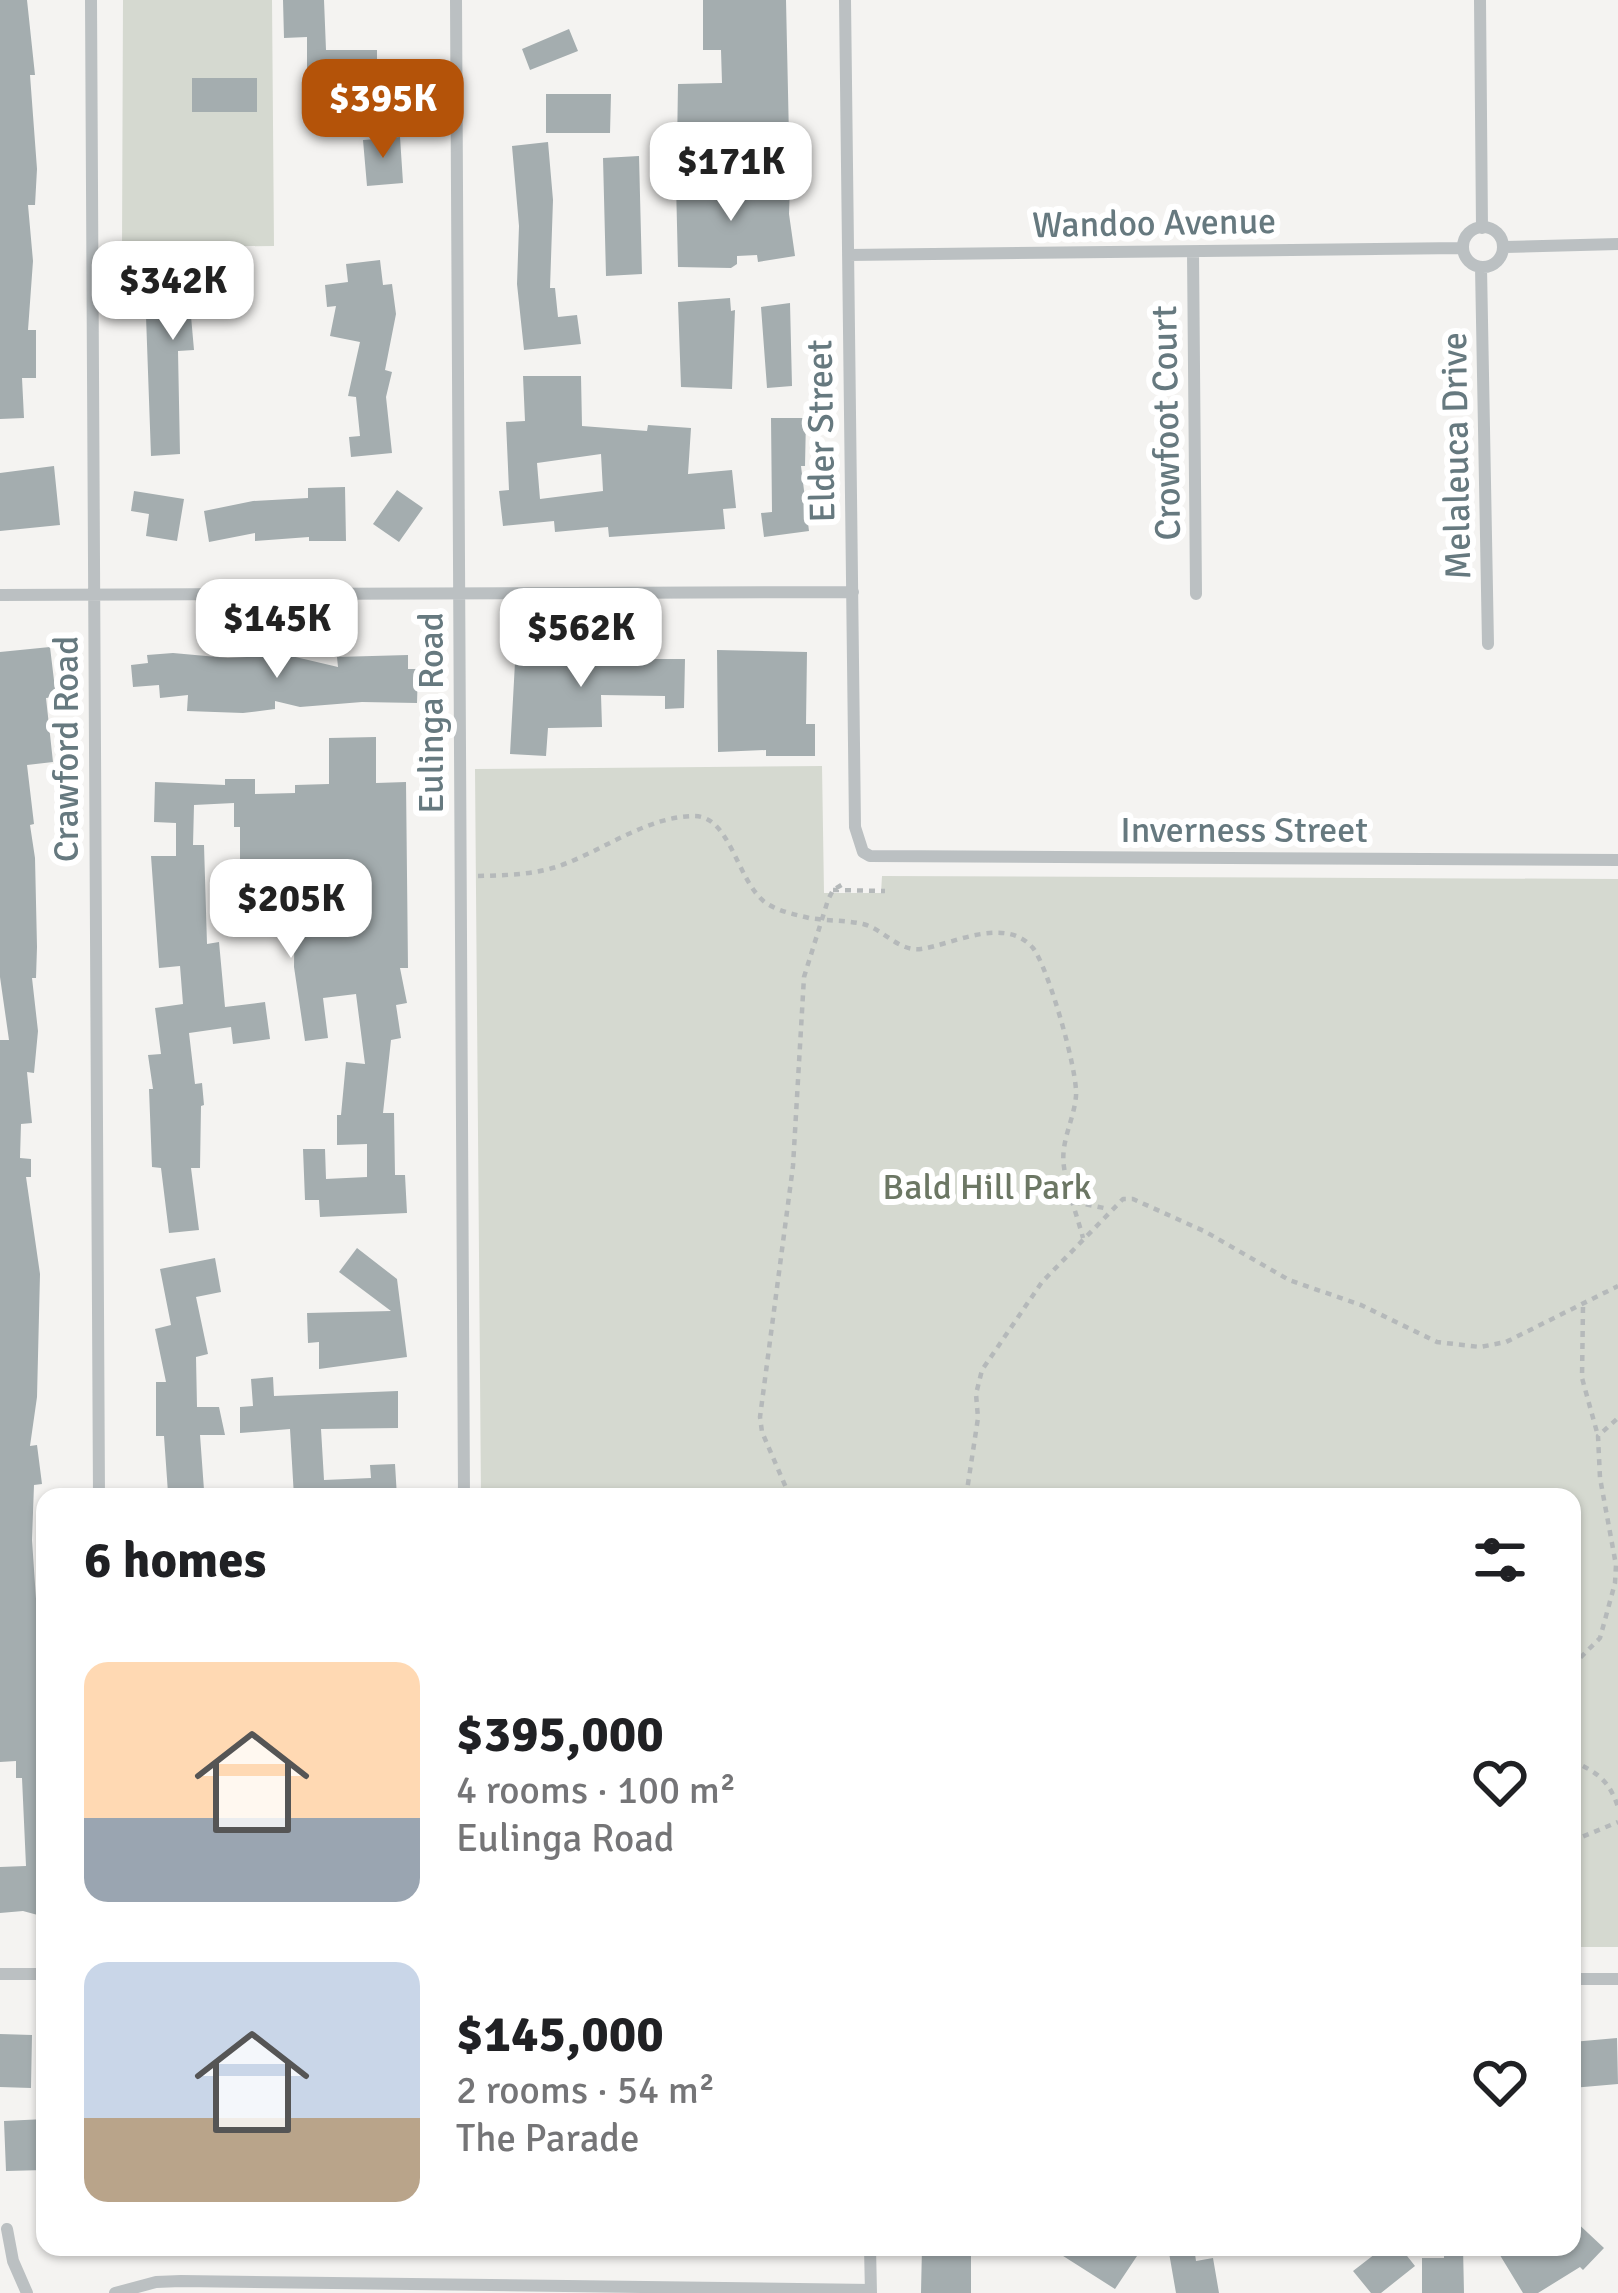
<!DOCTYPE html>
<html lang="en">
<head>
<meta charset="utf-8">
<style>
	:root { --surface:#fff; --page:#f2f2f2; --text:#202124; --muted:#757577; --accent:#b45309 }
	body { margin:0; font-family:Signika,sans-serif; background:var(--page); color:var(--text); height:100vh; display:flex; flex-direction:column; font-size:45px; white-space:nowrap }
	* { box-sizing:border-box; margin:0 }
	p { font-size:39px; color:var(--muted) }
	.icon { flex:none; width:66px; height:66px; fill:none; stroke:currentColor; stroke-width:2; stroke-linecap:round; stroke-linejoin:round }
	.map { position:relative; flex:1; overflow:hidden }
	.drawer { position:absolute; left:36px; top:1488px; width:1545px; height:768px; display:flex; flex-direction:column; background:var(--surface); border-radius:24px; box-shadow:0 3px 9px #0004 }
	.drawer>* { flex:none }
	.price { position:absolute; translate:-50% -102px; padding:0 27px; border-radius:24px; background:#fff; color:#222; font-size:39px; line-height:78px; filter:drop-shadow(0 3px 6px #0008) }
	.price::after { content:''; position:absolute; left:50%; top:72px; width:36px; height:27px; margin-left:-18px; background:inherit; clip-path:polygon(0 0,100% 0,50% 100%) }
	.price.selected { background:var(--accent); color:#fff }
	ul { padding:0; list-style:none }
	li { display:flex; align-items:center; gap:36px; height:300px; padding:0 48px }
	li span { display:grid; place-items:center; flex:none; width:336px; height:240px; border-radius:24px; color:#555 }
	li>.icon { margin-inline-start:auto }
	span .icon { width:144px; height:144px; fill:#fffc; stroke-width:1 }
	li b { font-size:51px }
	h2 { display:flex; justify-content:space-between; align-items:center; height:144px; padding:0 48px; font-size:51px }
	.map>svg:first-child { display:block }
	.green { fill:#d5d9d0 }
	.building { fill:#a4adaf; fill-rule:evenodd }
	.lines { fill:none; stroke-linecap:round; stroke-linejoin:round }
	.path { stroke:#b5b9ba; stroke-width:4.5; stroke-dasharray:6 6; stroke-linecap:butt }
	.minor { stroke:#bbc0c2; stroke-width:12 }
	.labels { text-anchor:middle; stroke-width:12; stroke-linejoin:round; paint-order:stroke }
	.street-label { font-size:36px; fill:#66797f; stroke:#fff }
	.park-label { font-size:36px; fill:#6c7764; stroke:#fff }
</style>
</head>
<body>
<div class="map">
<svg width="1618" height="2293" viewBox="0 0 1618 2293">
	<rect width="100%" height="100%" fill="#f4f3f1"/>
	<!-- green -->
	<path class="green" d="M123 0H272L274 246 122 247Z
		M822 766 824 893H881L882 876 1618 879V1947H1572V1497H481L475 769Z"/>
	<!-- building -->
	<path class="building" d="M0 0H27L35 75H30L37 169 35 205H28L33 261 28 330H36V378H22L24 418 0 419Z
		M283 0H324L326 50H377V93H307V37L284 38Z
		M703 0H786L789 138 730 137V148H677L678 84 722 83 721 50H703Z
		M569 29 578 51 530 70 522 49Z
		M192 78H257V112H192Z
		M546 94H611L610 133H546Z
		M400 137 403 183 367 186 363 140Z
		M548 142 553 200 550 288H555L558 317 577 315 581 344 524 350 517 284 519 226 512 146Z
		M639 156 642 274 606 276 603 158Z
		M729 178 730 189 790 186 789 214 795 256 758 262 757 255 737 256V264L731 268 678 267 676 183Z
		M380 260 383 285 392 284 396 314 385 370 392 372 386 397 392 453 351 457 349 437 360 436 356 397 348 396 360 342 330 336 336 306 327 307 325 285 348 282 346 264Z
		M149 267H222V305H190L194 350 178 351 180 454 151 456 146 316H150Z
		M730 298 731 311 735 310 732 389 681 387 678 302Z
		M790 303 792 386 767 388 761 307Z
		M523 376H581L582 426 647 431 648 425 691 428 688 474 732 470 736 508 723 509 725 529 609 537 608 527 555 532 554 521 503 526 499 491 509 490 506 422 525 421ZM601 454 603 491 540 499 537 463Z
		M771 418H806L805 466H801L809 531 764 537 761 513 772 512Z
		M54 466 60 525 0 531V473Z
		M345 487 346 541H309V537L255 541V533L209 542 204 511 253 501 308 498V488Z
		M397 490 423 508 399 542 373 524Z
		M134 491 184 499 177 541 146 536 149 514 131 511Z
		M516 644 551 646V651L601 650V655H639V659H685L684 708 665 709V696L601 695 602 727 548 728 546 756 510 754Z
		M50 647 56 697 46 698 53 762 27 765 34 824 30 825 35 858 37 947 36 978H32L38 1031 34 1073 27 1072 32 1123 21 1124 20 1158 31 1159V1177H26L40 1274 37 1397 30 1446 37 1445 42 1484 34 1485 32 1540 39 1643H43L45 1663V1917L23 1911 0 1913V1867L26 1866 22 1778H16V1761L0 1762V1040H9L0 977V652Z
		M717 650 807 652 806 724H815V756H766V750L718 752Z
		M173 653 228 658 287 655 338 667 337 657 408 655V669H418L417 703 362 702 300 707 275 701V709L243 713 187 711 188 695 160 698 159 685 133 687 131 665 148 663 147 655Z
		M376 737V783L406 782 408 968H400L407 1003 396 1005 401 1038 391 1040 383 1113H394L395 1175H405L407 1213 320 1217 319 1200H305L303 1149H325L326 1179 367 1177V1144L337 1145V1115H341L346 1062 365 1064 356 994 323 998 328 1038 305 1041 294 967 295 875H240V827H234V803L194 805 193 845H204L207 944 219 942 225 1007 265 1002 270 1039 233 1044 231 1027 189 1033 195 1084 202 1083 204 1105 201 1106 200 1168H191L199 1230 169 1233 161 1168 152 1167 149 1089H153L148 1055 161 1054 155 1008 183 1004 180 966 159 968 151 856H176V823L154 822 155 782 225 785V779H255V794L295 793V785L329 784V738Z
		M357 1248 397 1279 407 1357 319 1369V1342L308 1343 307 1313 391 1311 339 1272Z
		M215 1258 221 1292 196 1297 208 1354 196 1357 197 1407H219L225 1435H200L204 1490 168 1493 164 1436H156V1382H166L155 1329 171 1325 160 1269Z
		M273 1377 274 1396 398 1391V1428L321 1429 324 1480 371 1478 370 1465 395 1464 397 1497H294L290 1429 240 1433V1407L253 1406 251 1379Z
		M0 2034 32 2035 31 2088 0 2087Z
		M1617 2038 1618 2084 1572 2088V2042Z
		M45 2119V2170L6 2171 4 2121Z
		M1572 2218 1604 2248 1583 2270 1580 2267 1538 2293H1523L1495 2247H1572Z
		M922 2247H971V2293H921Z
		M1049 2247H1143L1115 2289Z
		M1168 2247H1194L1196 2261 1213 2258 1219 2293H1176Z
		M1384 2247H1400L1415 2266 1381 2293H1371L1353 2271Z
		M1444 2247H1463L1464 2293H1422V2258H1444Z"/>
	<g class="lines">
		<!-- path -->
		<path class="path" d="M478 876C509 875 538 875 567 863 608 847 650 816 695 816 731 817 737 882 766 903 780 912 794 914 809 918 827 921 846 920 863 924 883 929 899 952 921 949 951 945 1005 915 1033 948 1048 967 1078 1071 1076 1096 1074 1120 1060 1142 1064 1167 1067 1190 1077 1215 1083 1238
			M833 890 885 891
			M1074 1202 1109 1209
			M1583 1307 1582 1378 1598 1436
			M790 1497 762 1432 760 1417 793 1166 804 977 828 900 833 890 843 884
			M966 1497 978 1418 976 1394 982 1370 1042 1282 1123 1199H1133L1206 1232 1289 1280 1361 1305 1437 1342 1480 1347 1506 1342 1618 1286
			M1572 1666 1600 1638 1615 1583 1616 1565 1600 1478 1598 1436 1618 1418
			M1572 1761C1597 1772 1609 1780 1618 1807
			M1572 1841 1618 1822"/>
		<!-- minor -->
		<path class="minor" d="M91 0 99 1497
			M456 0 464 1497
			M845 0 855 827 863 852 870 856 1618 860
			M1480 0 1482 228
			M1463 247a20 20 0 1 1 40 0a20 20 0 1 1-40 0Z
			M1505 247 1618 244
			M1193 252 1196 594
			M848 255 1461 248
			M1481 267 1488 644
			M0 595 853 592
			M0 1974H45
			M1572 1979H1618
			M7 2229 13 2261 27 2293
			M870 2247 871 2293
			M115 2293 156 2282 181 2281 871 2290"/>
	</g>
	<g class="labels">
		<!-- street labels -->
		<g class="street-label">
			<text transform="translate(1154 222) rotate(-1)" y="13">Wandoo Avenue</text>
			<text transform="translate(1165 423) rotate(-91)" y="13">Crowfoot Court</text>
			<text transform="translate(820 431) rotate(-91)" y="13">Elder Street</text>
			<text transform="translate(1455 456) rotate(-91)" y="13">Melaleuca Drive</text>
			<text transform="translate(430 713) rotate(-90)" y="13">Eulinga Road</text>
			<text transform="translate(65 749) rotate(-90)" y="13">Crawford Road</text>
			<text x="1244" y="842">Inverness Street</text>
		</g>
		<!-- park labels -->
		<g class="park-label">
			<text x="987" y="1199">Bald Hill Park</text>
		</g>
	</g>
</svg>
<b class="price selected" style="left:383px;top:161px">$395K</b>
<b class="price" style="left:731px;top:224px">$171K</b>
<b class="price" style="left:173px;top:343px">$342K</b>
<b class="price" style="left:277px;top:681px">$145K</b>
<b class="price" style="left:581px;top:690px">$562K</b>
<b class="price" style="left:291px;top:961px">$205K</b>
<section class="drawer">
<h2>6 homes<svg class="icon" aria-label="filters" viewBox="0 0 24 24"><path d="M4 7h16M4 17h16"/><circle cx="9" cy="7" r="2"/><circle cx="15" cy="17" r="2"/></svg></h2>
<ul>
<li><span style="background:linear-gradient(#ffd9b3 65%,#9aa5b1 0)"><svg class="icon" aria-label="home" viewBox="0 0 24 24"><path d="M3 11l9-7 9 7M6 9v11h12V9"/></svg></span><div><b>$395,000</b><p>4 rooms · 100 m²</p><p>Eulinga Road</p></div><svg class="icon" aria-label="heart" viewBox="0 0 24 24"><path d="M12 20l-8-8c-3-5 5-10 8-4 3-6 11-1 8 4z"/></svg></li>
<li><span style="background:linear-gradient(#c9d6e8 65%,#b9a48a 0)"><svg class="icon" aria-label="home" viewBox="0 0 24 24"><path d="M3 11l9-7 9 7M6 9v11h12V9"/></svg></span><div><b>$145,000</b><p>2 rooms · 54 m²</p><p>The Parade</p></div><svg class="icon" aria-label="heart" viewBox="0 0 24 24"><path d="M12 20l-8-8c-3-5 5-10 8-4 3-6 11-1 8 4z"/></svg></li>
</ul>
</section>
</div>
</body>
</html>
